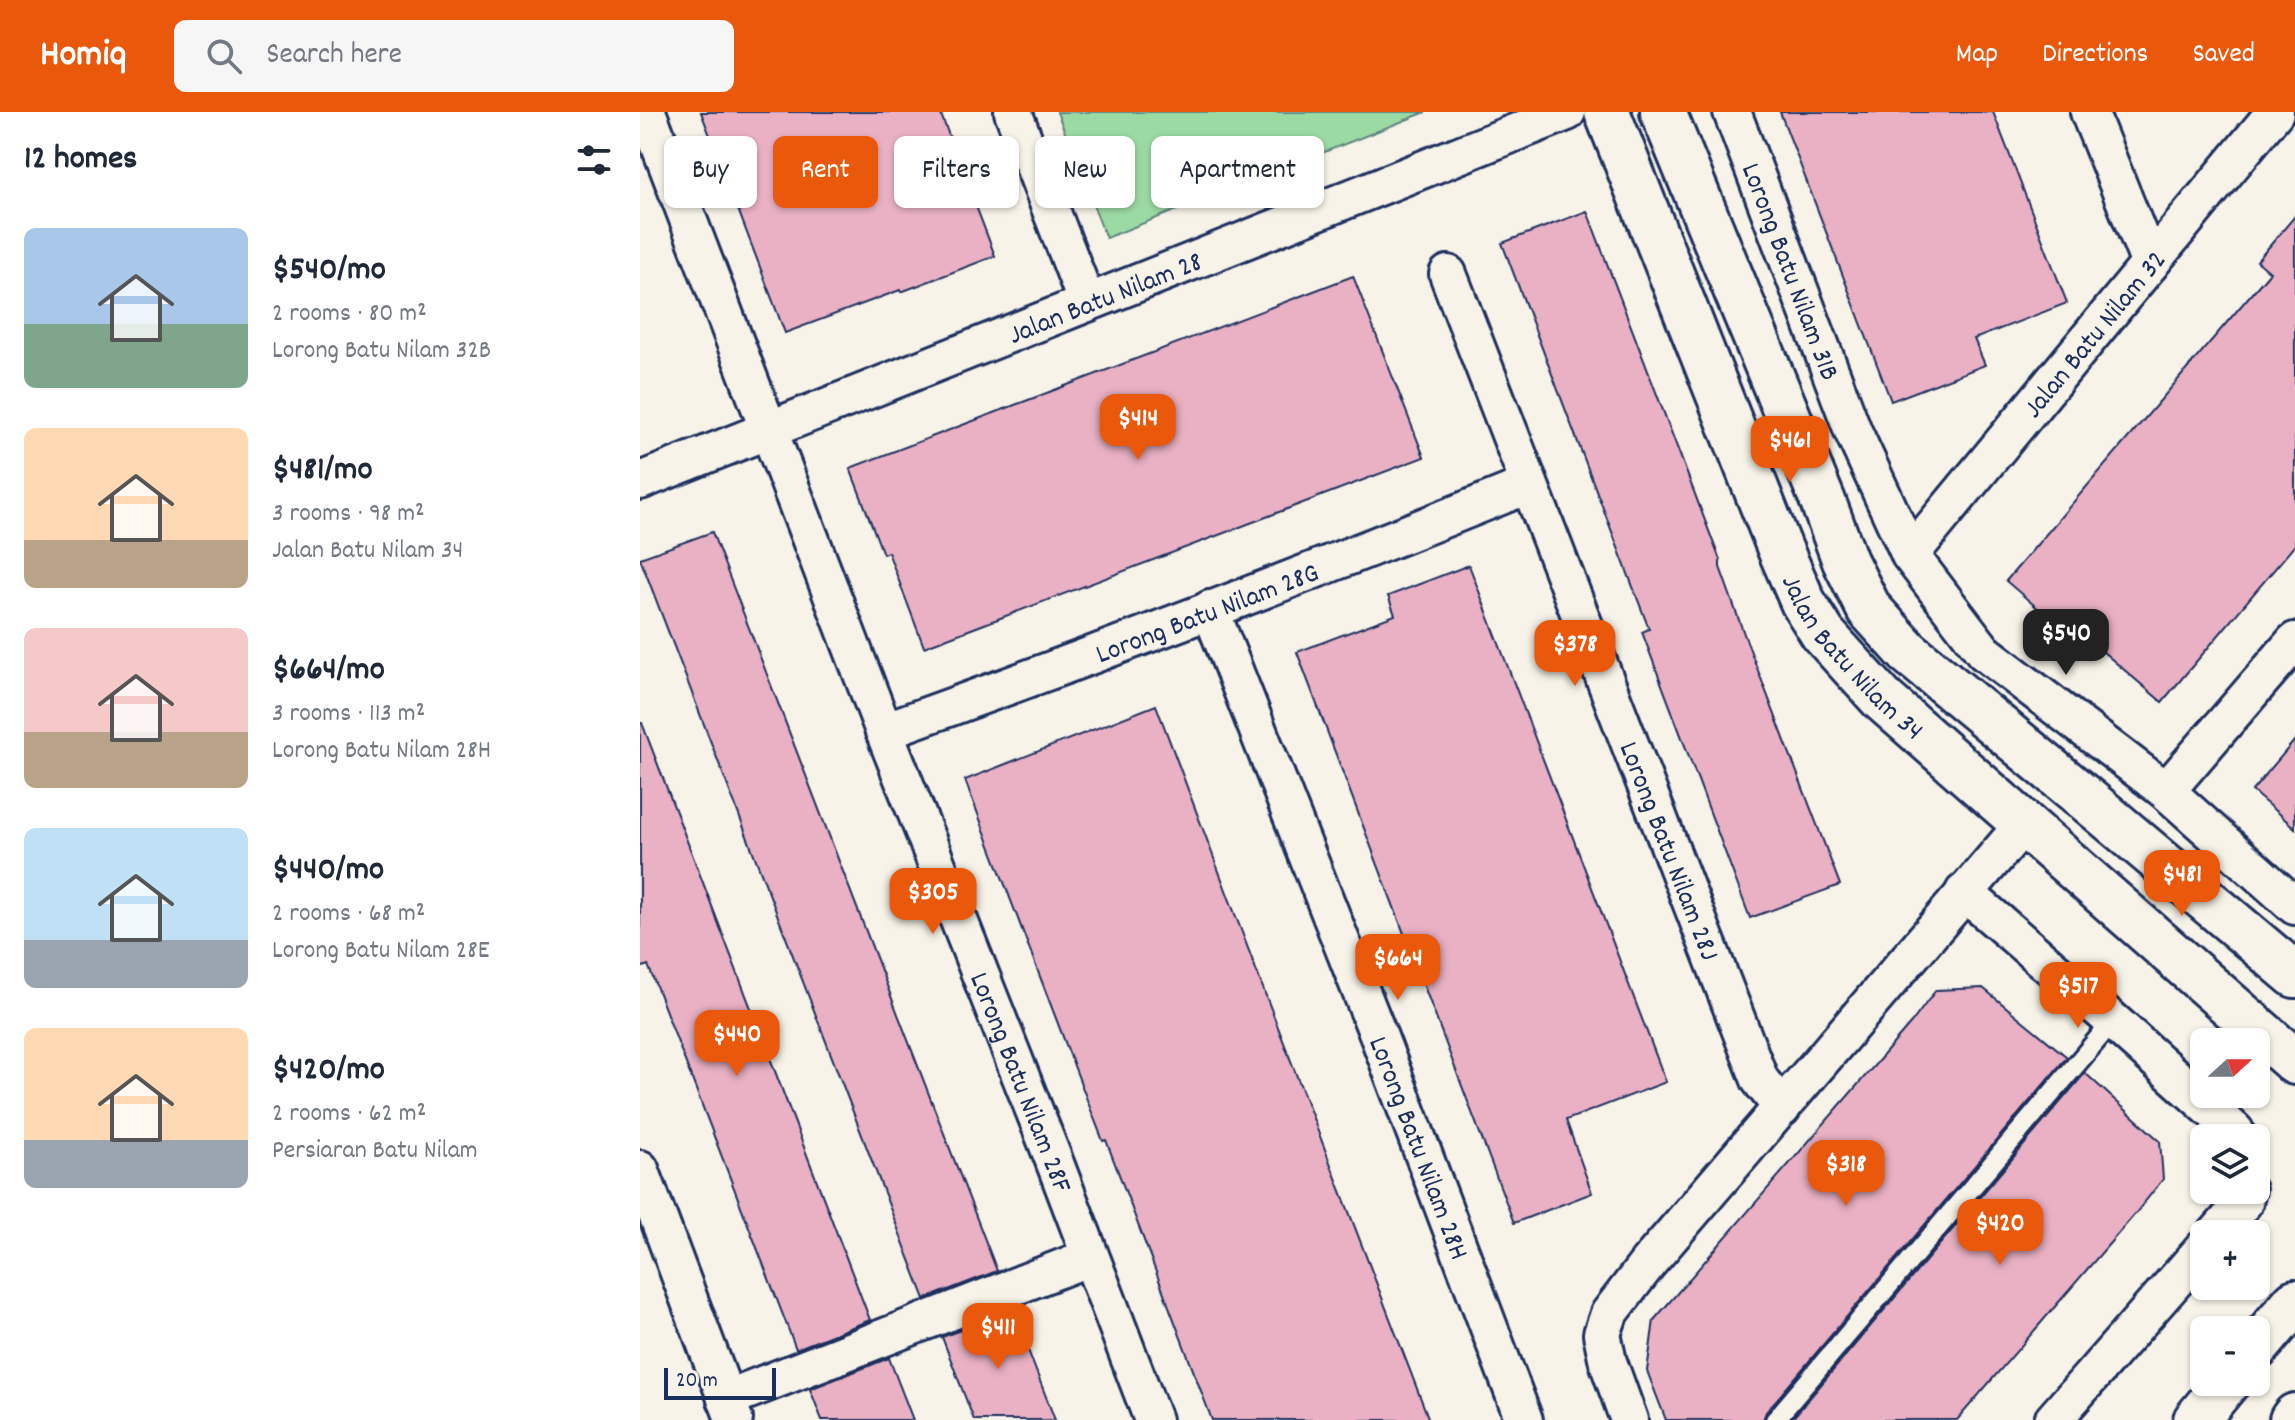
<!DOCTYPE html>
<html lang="en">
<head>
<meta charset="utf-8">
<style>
	:root { --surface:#fff; --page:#f6f6f7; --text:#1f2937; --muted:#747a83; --accent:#ea580c }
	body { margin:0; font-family:Dekko,sans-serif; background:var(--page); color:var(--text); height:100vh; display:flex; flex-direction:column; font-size:30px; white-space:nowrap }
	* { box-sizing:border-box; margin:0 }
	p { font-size:26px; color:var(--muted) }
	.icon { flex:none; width:44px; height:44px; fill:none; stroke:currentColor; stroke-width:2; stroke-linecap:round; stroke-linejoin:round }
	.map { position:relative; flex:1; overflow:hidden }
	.details { display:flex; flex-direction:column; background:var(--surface); width:640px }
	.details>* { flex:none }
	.banner { position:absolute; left:24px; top:24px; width:760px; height:72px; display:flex; gap:16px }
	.needle { width:52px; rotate:69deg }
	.tools { position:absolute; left:1550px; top:916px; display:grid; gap:16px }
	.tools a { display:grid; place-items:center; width:80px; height:80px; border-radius:12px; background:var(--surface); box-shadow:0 2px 6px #0004; font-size:40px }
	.scale { position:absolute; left:24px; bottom:20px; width:112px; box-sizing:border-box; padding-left:8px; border:4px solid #1b2f5e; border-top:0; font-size:22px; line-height:28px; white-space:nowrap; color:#1b2f5e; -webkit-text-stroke:6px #f7f3e8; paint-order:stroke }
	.price { position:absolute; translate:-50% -68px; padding:0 18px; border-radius:16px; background:var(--accent); color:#fff; font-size:26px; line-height:52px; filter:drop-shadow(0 2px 4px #0008) }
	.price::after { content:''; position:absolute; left:50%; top:48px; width:24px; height:18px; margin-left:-12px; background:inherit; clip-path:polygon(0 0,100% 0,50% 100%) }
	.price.active { background:#222; color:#fff }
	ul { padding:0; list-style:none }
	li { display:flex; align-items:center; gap:24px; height:200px; padding:0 24px }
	li span { display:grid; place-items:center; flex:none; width:224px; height:160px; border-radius:12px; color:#555 }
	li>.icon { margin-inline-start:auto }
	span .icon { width:96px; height:96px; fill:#fffc; stroke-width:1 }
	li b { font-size:34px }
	h2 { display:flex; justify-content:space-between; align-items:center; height:96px; padding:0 24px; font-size:34px }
	.tag { padding:0 28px; border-radius:12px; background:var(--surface); box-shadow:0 2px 6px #0004; font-size:28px; line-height:72px }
	.tag.active { background:var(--accent); color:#fff }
	header { display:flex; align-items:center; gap:48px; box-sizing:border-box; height:112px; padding:0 40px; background:var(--accent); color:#fff }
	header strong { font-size:38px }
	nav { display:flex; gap:44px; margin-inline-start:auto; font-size:28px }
	.search { width:560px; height:72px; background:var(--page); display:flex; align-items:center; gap:20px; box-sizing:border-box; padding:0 28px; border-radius:12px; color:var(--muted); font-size:30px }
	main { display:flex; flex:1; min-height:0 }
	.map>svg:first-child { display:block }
	.green { fill:#9cdaa3; stroke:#5c8480; stroke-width:2 }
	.building { fill:#eab1c5; stroke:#1b2f5e; stroke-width:2 }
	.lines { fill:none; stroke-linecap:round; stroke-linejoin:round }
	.lane-casing { stroke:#1b2f5e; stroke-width:24 }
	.street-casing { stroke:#1b2f5e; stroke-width:42 }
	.secondary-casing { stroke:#1b2f5e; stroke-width:50 }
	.lane { stroke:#f7f3e8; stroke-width:18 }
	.street { stroke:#f7f3e8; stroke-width:36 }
	.secondary { stroke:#f7f3e8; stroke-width:44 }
	.labels { text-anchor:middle; stroke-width:7; stroke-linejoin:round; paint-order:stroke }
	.street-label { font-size:28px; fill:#1b2f5e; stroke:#f7f3e8 }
</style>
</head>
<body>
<header>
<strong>Homiq</strong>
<div class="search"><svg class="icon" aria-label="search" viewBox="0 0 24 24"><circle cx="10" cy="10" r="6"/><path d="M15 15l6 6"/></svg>Search here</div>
<nav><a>Map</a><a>Directions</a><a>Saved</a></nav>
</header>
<main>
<section class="details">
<h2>12 homes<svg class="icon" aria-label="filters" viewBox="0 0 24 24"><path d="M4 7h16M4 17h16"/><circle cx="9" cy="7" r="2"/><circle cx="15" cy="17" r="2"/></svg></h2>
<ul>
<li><span style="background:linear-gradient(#a9c7e8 60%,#7fa58c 0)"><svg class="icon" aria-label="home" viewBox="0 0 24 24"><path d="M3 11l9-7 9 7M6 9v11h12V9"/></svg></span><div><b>$540/mo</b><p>2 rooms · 80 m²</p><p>Lorong Batu Nilam 32B</p></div></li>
<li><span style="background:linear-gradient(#ffd9b3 70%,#b9a48a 0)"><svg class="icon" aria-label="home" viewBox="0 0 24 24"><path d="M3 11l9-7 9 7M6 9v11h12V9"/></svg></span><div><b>$481/mo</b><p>3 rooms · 98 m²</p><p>Jalan Batu Nilam 34</p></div></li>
<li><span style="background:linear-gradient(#f6c9c9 65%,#b9a48a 0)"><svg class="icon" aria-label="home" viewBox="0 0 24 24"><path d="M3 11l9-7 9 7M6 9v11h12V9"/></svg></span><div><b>$664/mo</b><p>3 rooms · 113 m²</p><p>Lorong Batu Nilam 28H</p></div></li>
<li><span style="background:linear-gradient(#bfe0f5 70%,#9aa5b1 0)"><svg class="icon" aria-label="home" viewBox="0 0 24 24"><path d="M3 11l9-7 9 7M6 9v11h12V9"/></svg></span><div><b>$440/mo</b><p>2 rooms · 68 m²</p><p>Lorong Batu Nilam 28E</p></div></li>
<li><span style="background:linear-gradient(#ffd9b3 70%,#9aa5b1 0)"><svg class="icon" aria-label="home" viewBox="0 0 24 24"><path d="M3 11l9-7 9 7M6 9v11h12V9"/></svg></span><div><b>$420/mo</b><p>2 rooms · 62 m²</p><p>Persiaran Batu Nilam</p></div></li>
</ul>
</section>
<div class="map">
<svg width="1655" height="1308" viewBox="0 0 1655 1308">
	<rect width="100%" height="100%" fill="#f7f3e8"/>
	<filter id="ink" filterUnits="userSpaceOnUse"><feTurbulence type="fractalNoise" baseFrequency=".0125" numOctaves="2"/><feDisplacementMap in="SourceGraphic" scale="16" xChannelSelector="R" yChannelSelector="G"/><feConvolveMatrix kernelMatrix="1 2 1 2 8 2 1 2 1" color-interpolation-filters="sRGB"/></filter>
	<g filter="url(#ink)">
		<!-- green -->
		<path class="green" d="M417 0H786L466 126Z"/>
		<!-- building -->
		<path class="building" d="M61 0H300L355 144 261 180 260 178 145 221Z
			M1140 0H1353L1427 191 1334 227 1345 253 1251 289Z
			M947 99 1080 448V455L1104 522 1200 773 1110 806 1002 520 1009 517 862 131Z
			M1655 104V433L1522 590 1435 516 1429 523 1366 469 1630 160 1617 149Z
			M713 164 784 345 284 535 248 440 243 442 210 356Z
			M72 420 357 1159 285 1187 0 446Z
			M829 453 1026 970 926 1008 952 1081 874 1111 657 540 755 503 748 484Z
			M516 593 626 884 789 1308H572L466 1028 463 1029 449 993 325 668Z
			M0 611H2L230 1208 156 1237 8 853 0 856Z
			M1655 628V716L1612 679Z
			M1343 876 1427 945 1126 1300 1123 1308H1026L1007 1259 1014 1208 1272 910 1296 878Z
			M1445 961 1520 1029 1523 1067 1495 1102 1317 1308H1151Z
			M373 1198 391 1246 415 1308H334L302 1225Z
			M249 1246 273 1308H182L170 1277Z"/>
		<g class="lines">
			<defs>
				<path id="lane" d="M1135 1308 1473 909"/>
				<g id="street">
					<path id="s1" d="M7 0 244 619 413 1046 513 1308"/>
					<path d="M373 0 447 191"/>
					<path id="s2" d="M1092 0 1213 319 1270 443 1344 540 1526 679 1655 794"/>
					<path d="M1449 0 1510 152"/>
					<path id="s3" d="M808 162 1120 968 1142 996"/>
					<path id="s4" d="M0 369 927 0"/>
					<path id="s5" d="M1270 443 1635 0"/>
					<path id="s6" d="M570 497 739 925 884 1308"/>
					<path id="s7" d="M244 619C460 542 675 459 888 373"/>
					<path d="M1526 679 1655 529"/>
					<path d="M1324 780 1473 909 1595 1019 1598 1026"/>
					<path d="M0 1057 94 1307"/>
					<path d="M1576 1122 1604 1090 1607 1078"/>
					<path d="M86 1287 450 1145"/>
					<path d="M989 1308 968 1250 962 1222 969 1202 1008 1151 1383 713"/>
					<path d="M1413 1308 1564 1136"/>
				</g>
				<g id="secondary">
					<path id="s8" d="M967 0 1140 437 1163 490 1183 522 1242 587 1655 950"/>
					<path d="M1023 0 1182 387 1205 449 1229 497 1268 540 1463 701 1655 863"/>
					<path d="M1616 1236 1655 1190"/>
					<path d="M1556 1308 1587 1270"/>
					<path d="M1652 1308 1655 1304"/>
				</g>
			</defs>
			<!-- lane casing -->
			<use href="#lane" class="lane-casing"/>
			<!-- street casing -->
			<use href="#street" class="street-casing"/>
			<!-- secondary casing -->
			<use href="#secondary" class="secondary-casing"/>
			<!-- lane -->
			<use href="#lane" class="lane"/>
			<!-- street -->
			<use href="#street" class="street"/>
			<!-- secondary -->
			<use href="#secondary" class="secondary"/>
		</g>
	</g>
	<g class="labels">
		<!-- street labels -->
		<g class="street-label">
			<text dy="10" stroke="none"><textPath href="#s2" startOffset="170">Lorong Batu Nilam 31B</textPath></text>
			<text dy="10" stroke="none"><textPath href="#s4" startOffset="500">Jalan Batu Nilam 28</textPath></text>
			<text dy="10" stroke="none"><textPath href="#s5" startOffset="288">Jalan Batu Nilam 32</textPath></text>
			<text dy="10" stroke="none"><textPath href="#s7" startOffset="344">Lorong Batu Nilam 28G</textPath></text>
			<text dy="10" stroke="none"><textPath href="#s8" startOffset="602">Jalan Batu Nilam 34</textPath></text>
			<text dy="10" stroke="none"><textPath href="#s3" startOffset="618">Lorong Batu Nilam 28J</textPath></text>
			<text dy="10" stroke="none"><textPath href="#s1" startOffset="1040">Lorong Batu Nilam 28F</textPath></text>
			<text dy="10" stroke="none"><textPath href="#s6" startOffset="578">Lorong Batu Nilam 28H</textPath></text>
		</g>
	</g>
</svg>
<div class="tools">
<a><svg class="needle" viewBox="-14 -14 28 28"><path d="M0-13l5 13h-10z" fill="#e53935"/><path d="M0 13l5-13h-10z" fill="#747a83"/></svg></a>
<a><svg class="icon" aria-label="layers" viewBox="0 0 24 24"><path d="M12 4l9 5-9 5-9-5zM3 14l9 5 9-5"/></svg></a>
<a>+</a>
<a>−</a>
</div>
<div class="scale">20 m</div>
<b class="price" style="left:498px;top:350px">$414</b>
<b class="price" style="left:1150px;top:372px">$461</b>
<b class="price active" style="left:1426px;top:565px">$540</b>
<b class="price" style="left:935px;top:576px">$378</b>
<b class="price" style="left:1542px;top:806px">$481</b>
<b class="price" style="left:293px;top:824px">$305</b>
<b class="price" style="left:758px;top:890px">$664</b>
<b class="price" style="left:1438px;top:918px">$517</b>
<b class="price" style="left:97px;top:966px">$440</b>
<b class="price" style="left:1206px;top:1096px">$318</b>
<b class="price" style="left:1360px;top:1155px">$420</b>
<b class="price" style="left:358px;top:1259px">$411</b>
<div class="banner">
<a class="tag">Buy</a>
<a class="tag active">Rent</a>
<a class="tag">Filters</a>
<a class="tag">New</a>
<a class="tag">Apartment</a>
</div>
</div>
</main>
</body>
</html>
